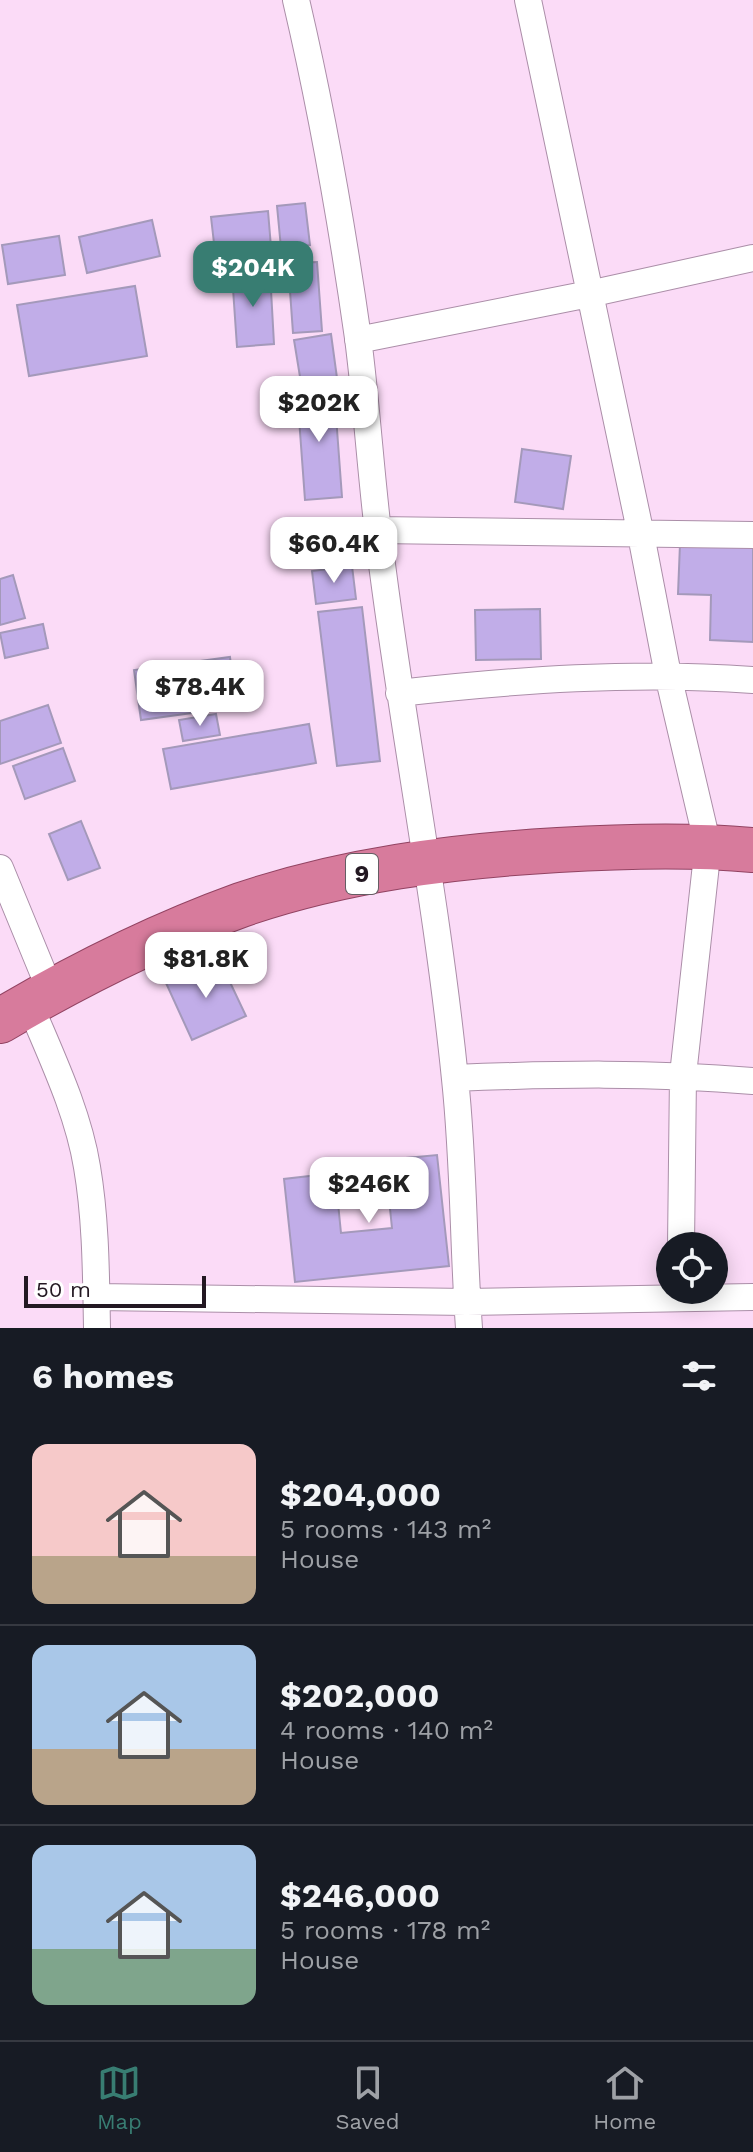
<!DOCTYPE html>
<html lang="en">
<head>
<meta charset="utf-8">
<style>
	:root { --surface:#171b24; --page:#242831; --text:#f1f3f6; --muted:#9ea1a6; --line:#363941; --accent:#387d72 }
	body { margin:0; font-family:"Work Sans",sans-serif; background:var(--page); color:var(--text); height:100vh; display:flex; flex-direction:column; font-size:30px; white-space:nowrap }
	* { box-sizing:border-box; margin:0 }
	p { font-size:26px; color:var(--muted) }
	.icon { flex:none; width:44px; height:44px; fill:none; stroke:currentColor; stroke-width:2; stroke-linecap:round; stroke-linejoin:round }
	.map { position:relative; height:1328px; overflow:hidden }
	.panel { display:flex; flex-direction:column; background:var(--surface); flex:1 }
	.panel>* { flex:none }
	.fabs { position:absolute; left:656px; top:1232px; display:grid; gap:16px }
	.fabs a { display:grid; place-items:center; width:72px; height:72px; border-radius:50%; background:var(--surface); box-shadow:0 4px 20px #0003; font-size:40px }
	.scale { position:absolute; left:24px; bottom:20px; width:182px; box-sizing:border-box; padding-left:8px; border:4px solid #231822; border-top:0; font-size:22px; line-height:28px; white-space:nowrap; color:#231822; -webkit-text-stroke:6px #fff; paint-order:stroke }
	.price { position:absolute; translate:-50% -68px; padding:0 18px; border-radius:16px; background:#fff; color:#222; font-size:26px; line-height:52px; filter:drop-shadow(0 2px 4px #0008) }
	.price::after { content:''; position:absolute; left:50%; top:48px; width:24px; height:18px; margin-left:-12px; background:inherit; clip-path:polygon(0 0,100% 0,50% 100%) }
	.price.selected { background:var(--accent); color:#fff }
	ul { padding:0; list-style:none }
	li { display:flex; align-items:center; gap:24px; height:200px; padding:0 32px }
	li+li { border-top:2px solid var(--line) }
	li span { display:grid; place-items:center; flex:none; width:224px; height:160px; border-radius:16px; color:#555 }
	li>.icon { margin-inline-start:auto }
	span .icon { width:96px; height:96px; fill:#fffc; stroke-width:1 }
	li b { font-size:34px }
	h2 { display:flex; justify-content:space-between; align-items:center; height:96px; padding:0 32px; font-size:34px }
	.dock { display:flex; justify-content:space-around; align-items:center; height:112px; border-top:2px solid var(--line); background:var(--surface); font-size:22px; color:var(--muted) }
	.dock a { display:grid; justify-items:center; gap:4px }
	.dock .selected { color:var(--accent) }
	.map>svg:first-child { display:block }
	.building { fill:#c1ade8; stroke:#a499ba; stroke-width:2 }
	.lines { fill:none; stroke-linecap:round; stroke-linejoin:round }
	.minor-casing { stroke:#ab8ea8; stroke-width:28 }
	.trunk-casing { stroke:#924362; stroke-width:46 }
	.minor { stroke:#fff; stroke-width:26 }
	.trunk { stroke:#d77b9c; stroke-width:44 }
	.labels { text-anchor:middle; stroke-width:8; stroke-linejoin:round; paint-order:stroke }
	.shield { fill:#fff; stroke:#655d64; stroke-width:2 }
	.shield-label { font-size:24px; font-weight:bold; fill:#231822 }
</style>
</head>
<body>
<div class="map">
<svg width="753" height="1328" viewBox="0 0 753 1328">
	<rect width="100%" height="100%" fill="#fbdbf7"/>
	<!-- building -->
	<path class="building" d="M305 203 310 245 281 248 277 206Z
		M268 211 271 247 215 252 211 217Z
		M152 220 160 256 87 273 79 237Z
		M59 236 65 275 8 284 2 245Z
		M317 262 322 331 293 333 288 263Z
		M270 272 274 344 237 347 232 274Z
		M135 286 147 356 29 376 17 305Z
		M331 334 337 378 301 383 294 340Z
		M334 389 342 497 305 500 297 391Z
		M522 449 571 456 563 509 515 502Z
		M680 544 753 547V642L710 640 711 595 678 594Z
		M352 566 356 599 316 604 312 571Z
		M13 575 25 618 0 625V579Z
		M362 607 380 761 337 766 318 612Z
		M540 609 541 659 476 660 475 610Z
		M43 624 48 648 5 658 0 633Z
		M230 657 236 707 141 720 134 670Z
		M48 705 61 743 0 764V721Z
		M216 714 220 735 183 741 179 720Z
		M309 724 316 763 171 789 163 749Z
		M63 748 75 781 25 799 13 766Z
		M81 821 100 868 68 880 49 834Z
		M219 959 246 1016 192 1040 166 983Z
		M437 1155 449 1266 295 1282 284 1179 335 1173 341 1233 392 1228 385 1160Z"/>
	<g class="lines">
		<defs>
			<path id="minor" d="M296 0C322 111 342 225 358 338 368 416 372 494 383 572 405 741 438 909 455 1079 464 1162 463 1245 469 1328
				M528 0 641 535 668 675 708 846 683 1075 681 1246
				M358 340 589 294 753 258
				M377 530 753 535
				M399 693C516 680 635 671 753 680
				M0 868 51 992
				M29 1003C51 1056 78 1111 87 1167 96 1220 96 1275 97 1328
				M455 1078C555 1074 653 1072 753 1081
				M97 1297 467 1302 753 1297"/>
			<path id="trunk" d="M0 1021C76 976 158 935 241 905 343 870 452 856 558 850 624 846 688 844 753 850"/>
		</defs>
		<!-- minor casing -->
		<use href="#minor" class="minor-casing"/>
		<!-- trunk casing -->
		<use href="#trunk" class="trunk-casing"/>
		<!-- minor -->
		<use href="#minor" class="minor"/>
		<!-- trunk -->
		<use href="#trunk" class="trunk"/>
	</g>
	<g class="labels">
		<!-- shield labels -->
		<rect class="shield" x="346" y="854" width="32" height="40" rx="6"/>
		<g class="shield-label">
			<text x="362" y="882">9</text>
		</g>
	</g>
</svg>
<div class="fabs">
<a><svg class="icon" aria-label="locate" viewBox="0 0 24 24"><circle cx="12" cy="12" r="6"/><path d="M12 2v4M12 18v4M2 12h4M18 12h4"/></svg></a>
</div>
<div class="scale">50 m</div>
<b class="price selected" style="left:253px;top:309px">$204K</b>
<b class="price" style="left:319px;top:444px">$202K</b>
<b class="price" style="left:334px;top:585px">$60.4K</b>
<b class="price" style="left:200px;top:728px">$78.4K</b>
<b class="price" style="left:206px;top:1000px">$81.8K</b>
<b class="price" style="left:369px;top:1225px">$246K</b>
</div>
<section class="panel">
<h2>6 homes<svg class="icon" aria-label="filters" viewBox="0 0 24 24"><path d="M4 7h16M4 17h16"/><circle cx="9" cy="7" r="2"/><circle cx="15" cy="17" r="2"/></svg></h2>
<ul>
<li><span style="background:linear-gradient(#f6c9c9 70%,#b9a48a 0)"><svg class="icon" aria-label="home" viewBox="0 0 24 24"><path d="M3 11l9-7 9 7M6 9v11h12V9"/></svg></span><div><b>$204,000</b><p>5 rooms · 143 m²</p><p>House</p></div></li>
<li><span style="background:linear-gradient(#a9c7e8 65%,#b9a48a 0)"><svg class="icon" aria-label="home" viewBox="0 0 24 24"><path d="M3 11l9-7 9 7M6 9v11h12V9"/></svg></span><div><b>$202,000</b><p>4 rooms · 140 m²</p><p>House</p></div></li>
<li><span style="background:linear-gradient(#a9c7e8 65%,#7fa58c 0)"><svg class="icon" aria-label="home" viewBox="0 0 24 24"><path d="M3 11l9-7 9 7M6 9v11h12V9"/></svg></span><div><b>$246,000</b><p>5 rooms · 178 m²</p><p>House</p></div></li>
</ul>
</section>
<nav class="dock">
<a class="selected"><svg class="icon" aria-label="map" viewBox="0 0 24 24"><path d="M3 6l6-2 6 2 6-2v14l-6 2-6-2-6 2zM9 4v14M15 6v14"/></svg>Map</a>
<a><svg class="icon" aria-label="saved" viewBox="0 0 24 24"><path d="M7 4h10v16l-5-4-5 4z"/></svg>Saved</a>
<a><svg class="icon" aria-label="home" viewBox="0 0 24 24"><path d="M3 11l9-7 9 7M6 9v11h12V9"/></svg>Home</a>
</nav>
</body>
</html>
